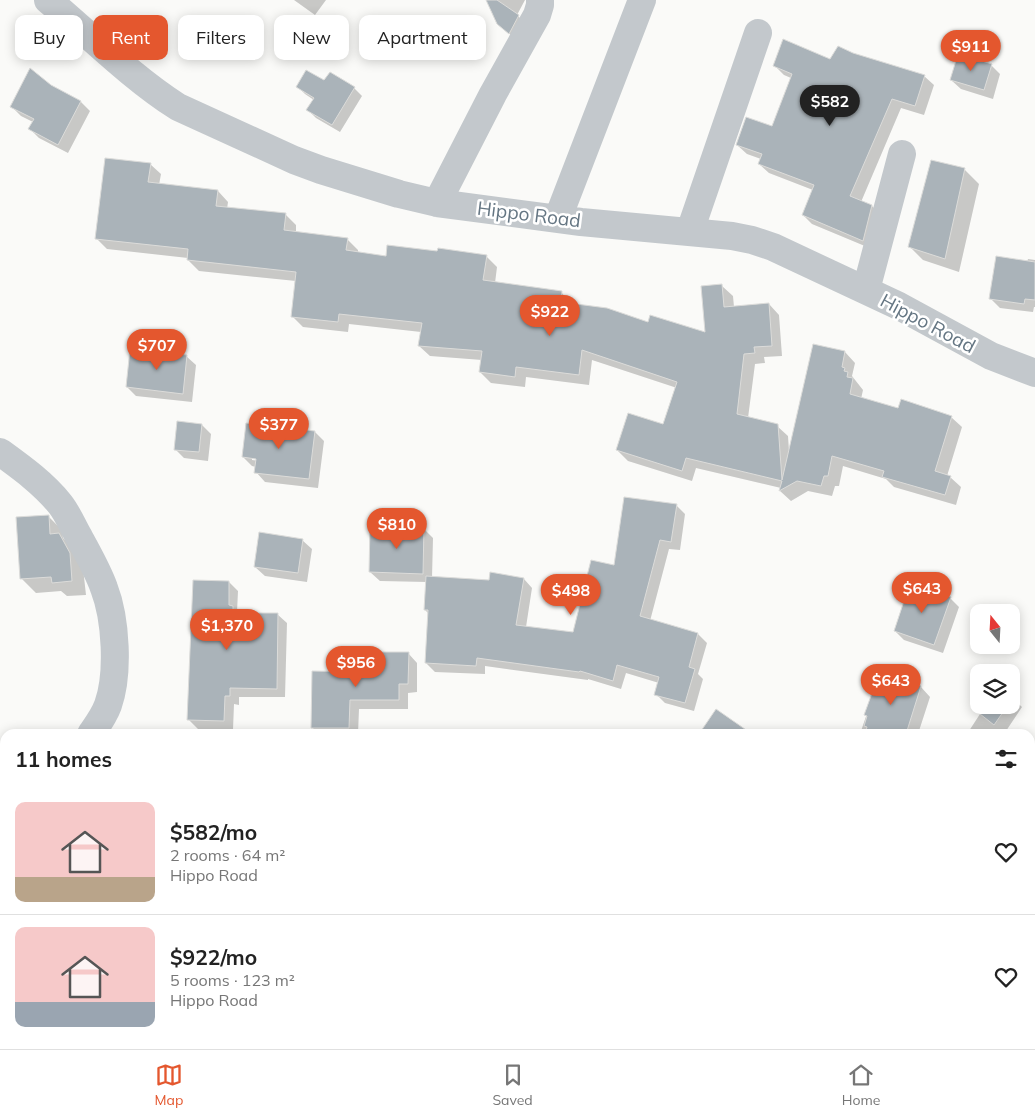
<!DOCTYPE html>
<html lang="en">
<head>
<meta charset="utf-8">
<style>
	:root { --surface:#fff; --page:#f2f2f2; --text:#222; --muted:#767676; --line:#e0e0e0; --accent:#e4572e }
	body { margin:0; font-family:Mulish,sans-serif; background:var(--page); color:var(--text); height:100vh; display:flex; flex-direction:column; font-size:19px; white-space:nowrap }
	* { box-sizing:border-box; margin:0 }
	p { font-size:16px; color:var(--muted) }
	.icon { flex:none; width:28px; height:28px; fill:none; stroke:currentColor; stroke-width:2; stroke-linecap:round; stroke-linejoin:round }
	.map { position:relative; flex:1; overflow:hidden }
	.details { position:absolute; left:0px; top:729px; width:1035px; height:321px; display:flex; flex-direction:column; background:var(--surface); border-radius:15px 15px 0 0; box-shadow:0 2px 12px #0003 }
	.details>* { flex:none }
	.top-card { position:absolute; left:15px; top:15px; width:500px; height:45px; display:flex; gap:10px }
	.needle { width:32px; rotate:342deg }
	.controls { position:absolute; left:970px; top:604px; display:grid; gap:10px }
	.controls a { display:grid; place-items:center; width:50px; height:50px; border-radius:10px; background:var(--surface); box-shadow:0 2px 12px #0003; font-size:25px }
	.price { position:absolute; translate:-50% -42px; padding:0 11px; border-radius:18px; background:var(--accent); color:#fff; font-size:16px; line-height:32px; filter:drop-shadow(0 1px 2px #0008) }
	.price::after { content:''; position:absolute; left:50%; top:30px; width:15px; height:11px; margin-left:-8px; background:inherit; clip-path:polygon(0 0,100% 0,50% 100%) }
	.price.selected { background:#222; color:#fff }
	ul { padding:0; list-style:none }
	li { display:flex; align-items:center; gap:15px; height:125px; padding:0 15px }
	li+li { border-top:1px solid var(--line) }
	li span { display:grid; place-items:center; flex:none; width:140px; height:100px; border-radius:10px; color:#555 }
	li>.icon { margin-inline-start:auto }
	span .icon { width:60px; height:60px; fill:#fffc; stroke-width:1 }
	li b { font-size:21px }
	h2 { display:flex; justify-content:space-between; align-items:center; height:60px; padding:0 15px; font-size:21px }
	.pill { padding:0 18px; border-radius:10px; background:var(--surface); box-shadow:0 2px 12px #0003; font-size:18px; line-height:45px }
	.pill.selected { background:var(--accent); color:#fff }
	.dock { display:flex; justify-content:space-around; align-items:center; height:70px; border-top:1px solid var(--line); background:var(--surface); font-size:14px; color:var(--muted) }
	.dock a { display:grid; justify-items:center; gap:2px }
	.dock .selected { color:var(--accent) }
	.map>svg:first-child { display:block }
	.green { fill:#dadfd7 }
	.shadow { fill:#0003; fill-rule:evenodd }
	.building { fill:#aab3b9; stroke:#dcdcda }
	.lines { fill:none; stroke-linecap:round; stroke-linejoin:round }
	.minor { stroke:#c3c8cc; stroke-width:28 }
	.labels { text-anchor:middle; stroke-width:5; stroke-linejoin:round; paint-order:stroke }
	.street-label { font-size:19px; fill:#657683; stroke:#fff }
</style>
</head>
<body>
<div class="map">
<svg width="1035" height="1049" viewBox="0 0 1035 1049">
	<rect width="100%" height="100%" fill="#fafaf8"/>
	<!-- green -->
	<path class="green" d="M5 815V1045H777L778 1049H0V816Z"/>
	<!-- shadow -->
	<path class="shadow" d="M294 0H326L315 15Z
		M487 0H525L517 15 527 25 518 41 507 32Z
		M852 55 924 76 934 85 924 115 901 108 861 202 872 206 881 216 872 249 812 224 803 215 813 190 769 173 759 164 761 159 747 154 737 145 773 127 791 78 784 75 775 66 830 60Z
		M991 65 1000 74 993 99 961 89 951 80Z
		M325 82 354 88 362 96 340 132 316 118 308 110 314 100 305 94 297 86Z
		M51 86 81 102 90 111 68 153 39 138 30 129 33 122 21 116 12 107Z
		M932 162 965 170 979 184 959 272 923 260 909 246Z
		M150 164 161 174 159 185 218 191 228 202 227 209 286 215 296 225V232L347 239 358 250V253L387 257 486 256 497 267 495 283 561 292 572 305 649 323 706 334 722 286 733 296 734 307 769 304 779 315 782 356 764 357 765 363 755 364 748 418 777 426 788 436 789 451 845 352 855 363 852 376 863 390 861 399 899 410 951 417 962 427 947 476 950 477 961 487 956 505 894 487 886 479 843 466 839 486H835L832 496 808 491 791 501 780 491 781 488 696 468 692 481 628 461 617 450 664 426 677 388 592 360 589 385 526 377 525 387 491 383 480 372 482 360 430 356 419 346 421 332 349 324 348 332 303 327 292 316 296 281 199 271 188 260V258L107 249 96 238Z
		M1028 259 1035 260V307H1034L1033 312 1000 308 990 298 1027 262Z
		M186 356 196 365 192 402 136 396 127 387Z
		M202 425 211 434 208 461 184 458 175 449Z
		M315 432 324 441 318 488 265 482 256 472V467L252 466 243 457ZM252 457 262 461 252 460Z
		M676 505 685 514 680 550 669 549 650 621 698 634 707 643 698 674 703 679 694 711 665 703 656 694 659 683 626 673 621 689 588 679V680L485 666V674L435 672 426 663 429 614 425 610 427 582 380 581 370 572 423 528 433 538 432 578 490 581 524 579 532 588 526 627 574 633 615 567Z
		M48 516 62 530 63 538 73 548 83 568 86 595 67 596 61 591 36 593 22 579Z
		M302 540 312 549 307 582 265 576 255 567Z
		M229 582 238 591 237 612 240 614H277L287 623 285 697H239V705L234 704 233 730 198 729 189 720Z
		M950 598 959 607 943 653 904 640 895 631Z
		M408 653 417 663V692L408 693V709H359L358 734H319L312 727 369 673Z
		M880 675 921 687 930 697 918 734H860Z
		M1011 697 1022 707 1006 731 1008 734H967L980 714V705H1011Z"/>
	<!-- building -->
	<path class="building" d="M486 0H497L519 15 509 34 497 24Z
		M783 39 830 59 838 46 853 53 925 75 915 106 892 99 850 196 872 205 863 241 802 215 814 185 758 164 762 154 736 145 746 117 772 126 792 74 773 66Z
		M958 54 992 64 984 90 950 80Z
		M30 68 51 85 81 101 58 145 28 129 34 119 10 107Z
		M306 70 324 80 330 72 355 87 332 125 306 110 314 98 296 87Z
		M105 158 151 163 148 182 218 190 216 206 286 213 284 230 348 238 346 250 386 256 387 245 437 251 438 248 487 255 483 280 562 291 561 302 607 308 648 322 650 315 705 332 701 286 722 284 724 307 769 303 772 346 754 347 755 353 744 354 737 414 778 424 782 480 813 344 845 351 842 367 845 368 844 371 848 372 847 377 853 378 850 394 898 408 901 399 952 416 935 471 951 476 945 495 882 477 884 471 832 456 828 476H824L821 486 797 481 779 491 782 481 686 458 682 471 616 450 628 413 663 424 677 382 582 350 579 375 516 367 515 377 479 372 482 351 418 346 422 323 339 314 338 322 291 317 296 272 187 260 188 249 95 239Z
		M931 160 965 168 945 259 908 247Z
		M996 256 1035 262V300L1025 299 1024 304 989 299Z
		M130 349 187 355 183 394 126 387Z
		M177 421 202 424 199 452 174 450Z
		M246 423 315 431 309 479 254 473 256 459 242 457Z
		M624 497 677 504 671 542 660 540 640 616 698 633 689 667 695 669 685 703 654 695 659 677 617 665 613 681 580 671 579 672 477 658 476 666 425 663 428 610H424L426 576 489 580 490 572 524 578 516 625 573 632 591 560 614 565Z
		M49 515 50 534 59 533 70 553 72 581 52 583 51 577 20 579 16 517Z
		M370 526 424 527 423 574 369 572Z
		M259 532 303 539 298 573 254 567Z
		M193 580 229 581V605L233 606V613H278L277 689 230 688V696H225L224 721 187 720Z
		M910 583 951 597 934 645 894 631Z
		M368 652H409L408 684H399V700H350L349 728H311L312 671 368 672Z
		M879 674 921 686 906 734H865L867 727 864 726 867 716 864 715Z
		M979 705H1008L994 725 975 710Z
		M716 709 752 734H699Z"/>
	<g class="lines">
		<!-- minor -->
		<path class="minor" d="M48 0C91 36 131 77 178 107L294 160 321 170 399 194 437 203 581 222 732 236 752 240 773 247 899 306 991 356 1035 373
			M437 203 493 94 537 15 540 5V0
			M558 218 642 0
			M690 231 758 33
			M866 290 902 154
			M0 452C22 468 43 483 60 504 68 514 73 527 79 537 88 554 98 571 104 588 116 619 119 674 108 705 104 716 98 724 91 734
			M0 785 5 784
			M0 858 5 857"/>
	</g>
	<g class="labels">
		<!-- street labels -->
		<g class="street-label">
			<text transform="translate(529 214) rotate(7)" y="7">Hippo Road</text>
			<text transform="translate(928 323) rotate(28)" y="7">Hippo Road</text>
		</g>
	</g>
</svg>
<div class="controls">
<a><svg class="needle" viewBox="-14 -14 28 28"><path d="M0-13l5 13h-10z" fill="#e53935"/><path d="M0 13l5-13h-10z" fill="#767676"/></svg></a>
<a><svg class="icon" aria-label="layers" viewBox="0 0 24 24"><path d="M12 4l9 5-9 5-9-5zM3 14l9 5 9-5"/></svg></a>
</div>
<b class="price" style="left:971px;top:72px">$911</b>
<b class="price selected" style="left:830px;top:127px">$582</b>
<b class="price" style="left:550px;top:337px">$922</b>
<b class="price" style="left:157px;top:371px">$707</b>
<b class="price" style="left:279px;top:450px">$377</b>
<b class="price" style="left:397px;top:550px">$810</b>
<b class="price" style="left:922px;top:614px">$643</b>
<b class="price" style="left:571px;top:616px">$498</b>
<b class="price" style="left:227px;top:651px">$1,370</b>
<b class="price" style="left:356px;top:688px">$956</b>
<b class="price" style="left:891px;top:706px">$643</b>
<div class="top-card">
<a class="pill">Buy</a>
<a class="pill selected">Rent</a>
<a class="pill">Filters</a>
<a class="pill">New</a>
<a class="pill">Apartment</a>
</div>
<section class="details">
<h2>11 homes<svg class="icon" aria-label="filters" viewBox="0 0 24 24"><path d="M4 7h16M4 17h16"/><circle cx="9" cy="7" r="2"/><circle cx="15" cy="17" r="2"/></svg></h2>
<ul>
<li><span style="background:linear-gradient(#f6c9c9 75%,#b9a48a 0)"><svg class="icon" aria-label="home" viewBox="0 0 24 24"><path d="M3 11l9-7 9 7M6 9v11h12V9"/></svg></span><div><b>$582/mo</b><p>2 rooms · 64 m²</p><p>Hippo Road</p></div><svg class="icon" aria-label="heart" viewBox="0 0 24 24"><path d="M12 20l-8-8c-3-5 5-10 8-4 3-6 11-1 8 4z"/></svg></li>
<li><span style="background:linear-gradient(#f6c9c9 75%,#9aa5b1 0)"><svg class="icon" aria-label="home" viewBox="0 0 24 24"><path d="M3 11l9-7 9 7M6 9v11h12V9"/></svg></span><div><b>$922/mo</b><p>5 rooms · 123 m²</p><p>Hippo Road</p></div><svg class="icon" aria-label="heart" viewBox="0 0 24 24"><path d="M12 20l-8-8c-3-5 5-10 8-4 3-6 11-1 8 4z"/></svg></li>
</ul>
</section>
</div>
<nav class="dock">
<a class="selected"><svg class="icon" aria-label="map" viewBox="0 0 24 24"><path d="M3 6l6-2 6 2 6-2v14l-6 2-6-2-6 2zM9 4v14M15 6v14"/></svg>Map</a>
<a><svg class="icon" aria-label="saved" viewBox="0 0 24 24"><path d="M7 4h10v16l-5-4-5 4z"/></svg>Saved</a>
<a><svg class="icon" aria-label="home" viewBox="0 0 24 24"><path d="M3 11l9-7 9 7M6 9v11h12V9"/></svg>Home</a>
</nav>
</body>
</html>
